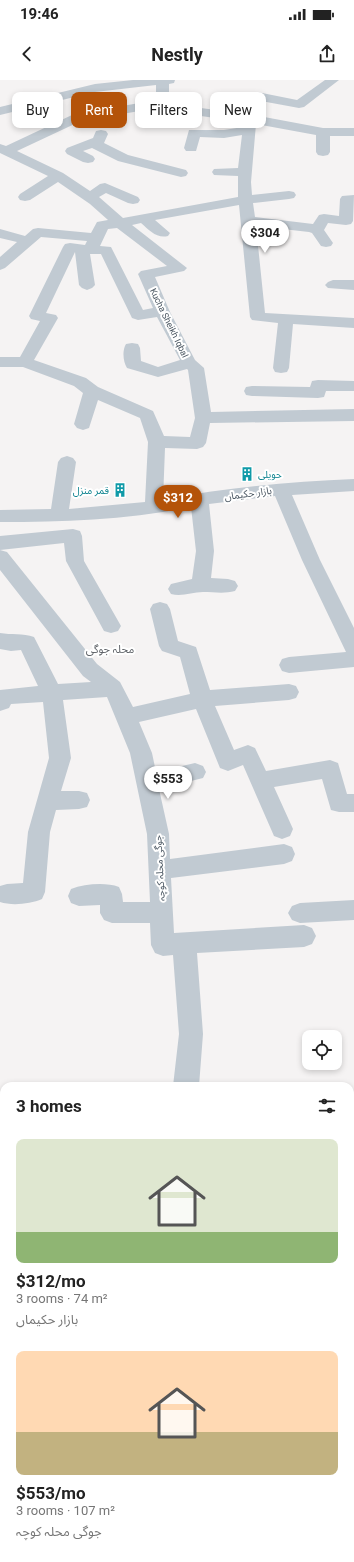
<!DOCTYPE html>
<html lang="en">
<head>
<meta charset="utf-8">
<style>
	:root { --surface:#fff; --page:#f6f6f6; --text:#222; --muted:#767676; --accent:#b45309 }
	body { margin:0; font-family:Roboto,"Noto Sans Arabic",sans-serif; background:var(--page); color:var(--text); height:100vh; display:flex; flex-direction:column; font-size:15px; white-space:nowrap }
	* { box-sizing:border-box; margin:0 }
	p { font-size:13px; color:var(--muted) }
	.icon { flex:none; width:22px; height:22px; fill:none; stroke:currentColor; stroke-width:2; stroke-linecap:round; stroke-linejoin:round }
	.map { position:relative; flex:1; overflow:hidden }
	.panel { position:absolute; left:0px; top:1002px; width:354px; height:480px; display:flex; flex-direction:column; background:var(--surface); border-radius:12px 12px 0 0; box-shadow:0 2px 6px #0003 }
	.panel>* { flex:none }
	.top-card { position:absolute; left:12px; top:12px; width:330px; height:36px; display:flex; gap:8px }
	.fabs { position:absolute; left:302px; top:950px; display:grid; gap:8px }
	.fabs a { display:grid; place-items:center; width:40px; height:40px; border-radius:8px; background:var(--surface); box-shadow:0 2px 6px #0003; font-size:20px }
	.price { position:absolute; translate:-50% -34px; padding:0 9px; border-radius:14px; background:#fff; color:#222; font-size:13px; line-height:26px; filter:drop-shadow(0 1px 2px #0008) }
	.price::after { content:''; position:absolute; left:50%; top:24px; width:12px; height:9px; margin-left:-6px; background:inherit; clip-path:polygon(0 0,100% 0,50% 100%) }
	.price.active { background:var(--accent); color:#fff }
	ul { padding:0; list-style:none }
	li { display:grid; align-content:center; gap:8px; height:212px; padding:0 16px }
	li span { display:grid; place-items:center; height:124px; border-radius:8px; color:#555 }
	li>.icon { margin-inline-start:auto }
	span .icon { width:72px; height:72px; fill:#fffc; stroke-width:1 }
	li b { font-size:17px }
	h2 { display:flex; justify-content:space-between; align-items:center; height:48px; padding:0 16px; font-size:17px }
	.pill { padding:0 14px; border-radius:8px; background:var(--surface); box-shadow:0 2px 6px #0003; font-size:14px; line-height:36px }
	.pill.active { background:var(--accent); color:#fff }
	.status { display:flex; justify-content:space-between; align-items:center; height:28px; padding:0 20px; background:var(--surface); direction:ltr }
	.status svg { height:11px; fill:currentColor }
	header { display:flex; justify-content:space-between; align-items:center; height:52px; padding:0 16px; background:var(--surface); font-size:18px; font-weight:700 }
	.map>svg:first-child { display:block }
	.green { fill:#c3f1d5 }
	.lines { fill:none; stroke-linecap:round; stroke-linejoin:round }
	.minor { fill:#c1cad2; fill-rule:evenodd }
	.labels { text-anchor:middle; stroke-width:4; stroke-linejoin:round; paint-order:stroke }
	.far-street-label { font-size:9px; fill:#4a5661; stroke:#fff }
	.culture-label { font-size:10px; fill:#0d838f; stroke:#fff; text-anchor:start }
	.street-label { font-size:10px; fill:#4a5661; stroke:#fff }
	.neighbourhood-label { font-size:11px; fill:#5f6368; stroke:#fff }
</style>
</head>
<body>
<div class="status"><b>19:46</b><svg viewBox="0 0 49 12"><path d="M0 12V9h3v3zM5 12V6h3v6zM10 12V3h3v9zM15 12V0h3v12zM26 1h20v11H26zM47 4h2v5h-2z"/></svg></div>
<header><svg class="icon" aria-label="back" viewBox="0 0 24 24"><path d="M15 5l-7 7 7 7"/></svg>Nestly<svg class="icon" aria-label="share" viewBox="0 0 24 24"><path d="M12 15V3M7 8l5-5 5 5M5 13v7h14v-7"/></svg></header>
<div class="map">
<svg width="354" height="1482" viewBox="0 0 354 1482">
	<rect width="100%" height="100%" fill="#f5f3f3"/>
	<!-- green -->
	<path class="green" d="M350 1400H354V1482H186L185 1478H350Z"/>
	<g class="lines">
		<!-- minor -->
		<path class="minor" d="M133 0H175L174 3 169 4V21L201 28 259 36 323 48H354V56H330V72L328 75 323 76 318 75 316 72V55L256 44 251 102 252 115 289 111 294 112 296 115 294 118 289 119 253 123 255 137 313 144 319 135 324 134 339 136 340 119 342 116 354 115 353 141 351 144 346 145 328 143 324 150 333 163 331 166 326 167 321 166 312 153 309 152 256 146 265 233 354 238V248L293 244 289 288 287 292 281 293 275 292 273 288 278 243 252 240 250 237 239 125 155 140 170 153 168 156C157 159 149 150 141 143L132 145 187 188 184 191 155 197 170 232 195 280 204 288 211 332 354 329V341L210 343 206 363 203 367 197 369 165 368 163 420C226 407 290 402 354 399V411L292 415 320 480 354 548V587L289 593 282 591 279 585 282 579 289 577 346 572 302 480 275 416 209 424 214 471 211 498 228 499 235 501 238 506 235 511C224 514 214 512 203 512 192 512 182 517 171 514L168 509 171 504 192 499 196 471 191 427C128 440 64 442 0 442V430L51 429 58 382 61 378 67 376 73 378 76 382 69 429 145 422 148 362 140 338 98 320 89 348 83 350 77 348 74 344 83 313 74 306 23 287H0V277H20L40 241 31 239 29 236 63 167 65 164 70 163 85 165 87 161 41 157 5 188 0 190V177L17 162 0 158V149L25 156 33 149 38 148 91 153 97 142 108 140 90 124 58 102 30 120 25 121 20 120 18 117 20 114 48 96 0 73V64L6 66 72 35 156 20V5L95 12 0 35V27L95 4ZM163 27 201 36 243 42V47L224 50H189L184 68 186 71H196L200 57 224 58 242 55 238 88 214 89 212 92 214 95 238 96V117L123 138 99 117 106 113 128 123 133 124 138 123 140 120 138 117 105 103 100 104 90 111 63 93 17 71 81 41ZM117 148 167 186 141 191 138 194 153 228 143 230 111 167 100 166 108 149ZM75 172 79 205 82 208 87 210 92 208 95 205 90 174H101L132 238 138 240 157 237 180 280 158 287 141 281 140 268 138 264 132 263 126 264C122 270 123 282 127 288L158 297 187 289 188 290 195 338 190 357 164 356 153 331 98 307 86 298 34 280 58 238 56 235 46 233Z
			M325 0H339L304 27 299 28 261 21 258 28 253 29 224 26 219 25 217 22 219 19 224 18 248 21 252 13 257 12 297 20Z
			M101 50 106 51 108 54 104 63 128 75 186 90 188 93 186 96 181 97 118 81 92 68 83 71 93 76 95 79 93 82 88 83 83 82 67 74 65 71 67 68 93 58 96 51Z
			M333 200H354V210L328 208 325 205 328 202Z
			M318 300 354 301V311H326L324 317 318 318 252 316 246 315 244 311 246 307 252 306 310 307 312 301Z
			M73 449 80 451 82 456 84 481 121 546 118 551 111 553 104 551 66 481 64 463 0 470V456Z
			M0 470 7 472 97 584 120 602 133 627 190 614 180 577 162 571 159 566 150 529 153 524 160 522 167 524 170 529 178 561 196 567 210 610 289 604 296 606 299 612 296 618 289 620 215 626 234 670 248 665 255 668 266 691 330 680 338 683 347 714H354V732H339L331 730 322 699 274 707 293 749 290 756 282 759 274 756 243 685 228 691 220 688 196 629 139 642 152 673 156 692 195 683 203 686 206 692 203 698 159 709 169 754 170 779 284 764 292 767 295 774 292 781 284 784 171 798 174 853 304 845 312 848 316 856 312 864 304 867 197 873 203 954 199 1006H173L179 954 173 875 163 876 155 873 151 865 150 843H112L104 840 100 833V825L79 826 71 823 68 816 71 809C85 804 105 802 119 807L122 814 123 822H150L147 754 130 673 107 617 63 620 71 678 61 711H79L87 713 90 720 87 727 79 729 56 730 50 752 45 812 42 819C30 824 12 826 0 822V806L7 804 23 803 28 752 49 678 43 622 11 624 9 628 0 631V610L38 606 21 570 11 571 0 569V553C11 555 23 553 34 557L58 604 91 602 83 596 0 490Z
			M354 820V840L300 843 292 840 288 833 292 826 300 823Z
			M0 1033 4 1035V1061L0 1059Z
			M0 1105 4 1106V1132L0 1131Z
			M350 1121H354V1147H350Z
			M354 1205V1233L350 1234V1206Z
			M350 1283H354V1311H350Z
			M0 1285H4V1313H0Z
			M0 1385H4V1415H0Z
			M350 1385H354V1415H350Z"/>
	</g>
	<!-- icons -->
	<defs>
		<symbol id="building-bare" viewBox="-9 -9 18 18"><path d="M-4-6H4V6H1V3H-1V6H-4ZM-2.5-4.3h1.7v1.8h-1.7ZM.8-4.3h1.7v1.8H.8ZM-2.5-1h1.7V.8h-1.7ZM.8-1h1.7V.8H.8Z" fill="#0f9aa8" stroke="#fff" stroke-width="2.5" paint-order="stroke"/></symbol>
	</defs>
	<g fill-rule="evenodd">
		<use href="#building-bare" x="237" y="384" width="20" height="20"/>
		<use href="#building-bare" x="110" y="400" width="20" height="20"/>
	</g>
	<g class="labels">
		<!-- far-street labels -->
		<g class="far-street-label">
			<text transform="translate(169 243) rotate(64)" y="3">Kucha Sheikh Iqbal</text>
		</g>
		<!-- culture labels -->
		<g class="culture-label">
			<text x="258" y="398">حویلی</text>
			<text x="109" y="414" text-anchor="end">قمر منزل</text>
		</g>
		<!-- street labels -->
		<g class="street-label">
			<text transform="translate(248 413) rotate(-8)" y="4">بازار حکیماں</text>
			<text transform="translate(159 788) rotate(-93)" y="4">جوگی محلہ کوچہ</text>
		</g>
		<!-- neighbourhood labels -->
		<g class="neighbourhood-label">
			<text x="110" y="573">محلہ جوگی</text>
		</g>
	</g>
</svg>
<div class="fabs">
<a><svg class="icon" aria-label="locate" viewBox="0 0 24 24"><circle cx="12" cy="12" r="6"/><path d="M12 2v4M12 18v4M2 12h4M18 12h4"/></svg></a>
</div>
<b class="price" style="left:265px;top:174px">$304</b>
<b class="price active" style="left:178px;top:439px">$312</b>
<b class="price" style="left:168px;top:720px">$553</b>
<div class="top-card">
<a class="pill">Buy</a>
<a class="pill active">Rent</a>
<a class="pill">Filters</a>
<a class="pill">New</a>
</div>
<section class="panel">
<h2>3 homes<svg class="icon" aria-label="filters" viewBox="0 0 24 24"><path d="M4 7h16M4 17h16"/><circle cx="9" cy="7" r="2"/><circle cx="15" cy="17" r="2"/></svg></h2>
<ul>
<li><span style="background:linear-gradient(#dfe7d0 75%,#8fb573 0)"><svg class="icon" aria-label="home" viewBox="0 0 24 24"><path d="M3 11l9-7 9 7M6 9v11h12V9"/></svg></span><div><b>$312/mo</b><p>3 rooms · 74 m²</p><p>بازار حکیماں</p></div></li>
<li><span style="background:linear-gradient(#ffd9b3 65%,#c2b280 0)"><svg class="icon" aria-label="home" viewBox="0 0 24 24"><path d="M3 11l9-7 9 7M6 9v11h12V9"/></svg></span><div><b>$553/mo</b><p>3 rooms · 107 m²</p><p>جوگی محلہ کوچہ</p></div></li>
</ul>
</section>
</div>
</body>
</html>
